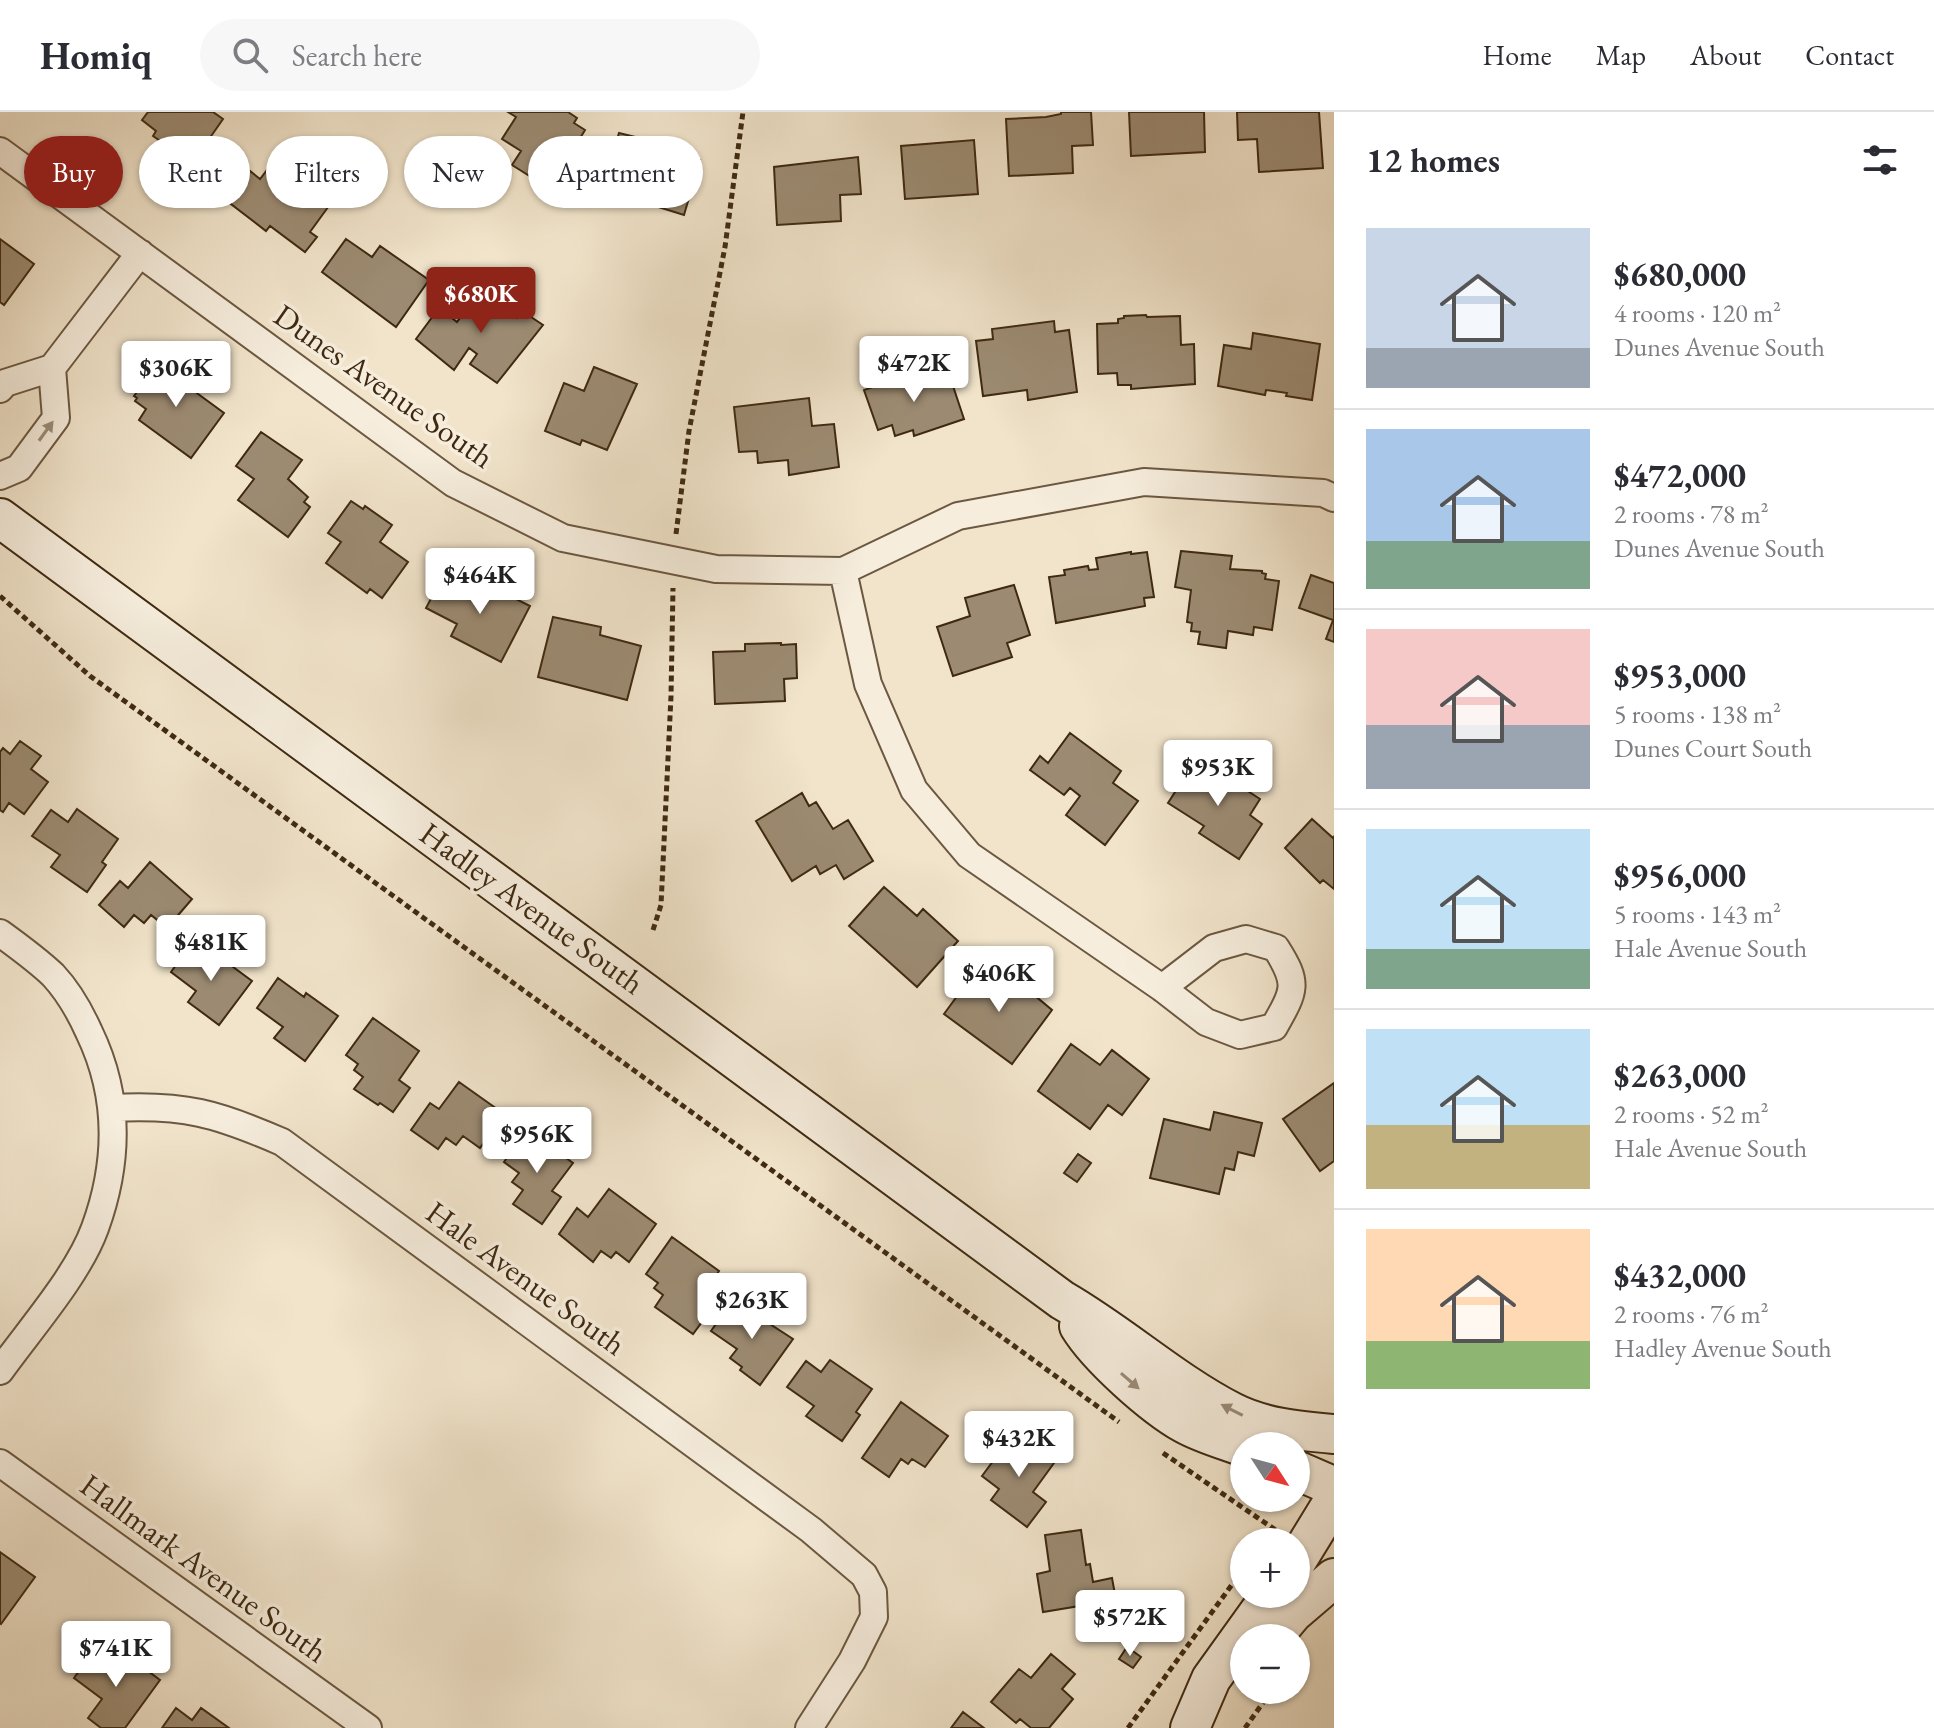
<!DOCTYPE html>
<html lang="en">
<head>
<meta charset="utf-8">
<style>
	:root { --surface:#fff; --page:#f7f7f7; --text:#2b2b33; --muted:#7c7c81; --line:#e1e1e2; --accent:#8f2418 }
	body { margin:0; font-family:"EB Garamond",serif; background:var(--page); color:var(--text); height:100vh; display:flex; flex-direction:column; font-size:30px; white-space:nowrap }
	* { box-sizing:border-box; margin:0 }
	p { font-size:26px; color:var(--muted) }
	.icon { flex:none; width:44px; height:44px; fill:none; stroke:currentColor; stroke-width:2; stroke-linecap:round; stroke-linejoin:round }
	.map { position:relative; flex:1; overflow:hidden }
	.details { display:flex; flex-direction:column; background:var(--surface); width:600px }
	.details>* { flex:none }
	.top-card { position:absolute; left:24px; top:24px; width:760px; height:72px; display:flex; gap:16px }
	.needle { width:52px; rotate:126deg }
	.fabs { position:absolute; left:1230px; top:1320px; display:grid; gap:16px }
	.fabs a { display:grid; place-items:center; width:80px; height:80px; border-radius:50%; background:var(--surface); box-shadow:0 2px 6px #0004; font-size:40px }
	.price { position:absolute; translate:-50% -68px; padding:0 18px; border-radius:8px; background:#fff; color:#222; font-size:26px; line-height:52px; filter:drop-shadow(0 2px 4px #0008) }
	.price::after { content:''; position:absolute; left:50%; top:48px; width:24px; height:18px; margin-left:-12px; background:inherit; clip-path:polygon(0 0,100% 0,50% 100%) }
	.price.on { background:var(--accent); color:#fff }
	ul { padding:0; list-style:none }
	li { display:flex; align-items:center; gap:24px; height:200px; padding:0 32px }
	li+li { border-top:2px solid var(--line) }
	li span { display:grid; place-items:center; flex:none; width:224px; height:160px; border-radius:0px; color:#555 }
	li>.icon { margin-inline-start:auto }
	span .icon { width:96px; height:96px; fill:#fffc; stroke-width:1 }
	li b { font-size:34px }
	h2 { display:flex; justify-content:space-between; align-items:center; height:96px; padding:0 32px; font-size:34px }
	.chip { padding:0 28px; border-radius:36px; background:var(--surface); box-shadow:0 2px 6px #0004; font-size:28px; line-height:72px }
	.chip.on { background:var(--accent); color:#fff }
	header { display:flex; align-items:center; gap:48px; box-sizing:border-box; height:112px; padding:0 40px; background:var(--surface); border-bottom:2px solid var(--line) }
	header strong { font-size:38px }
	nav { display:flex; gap:44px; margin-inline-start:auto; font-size:28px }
	.search { width:560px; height:72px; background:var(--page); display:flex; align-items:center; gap:20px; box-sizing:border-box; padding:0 28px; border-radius:44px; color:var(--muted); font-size:30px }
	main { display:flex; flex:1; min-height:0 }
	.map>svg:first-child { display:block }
	.building { fill:#9c8b72; stroke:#3f2a11; stroke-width:2 }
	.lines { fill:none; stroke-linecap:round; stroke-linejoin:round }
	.street-casing { stroke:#6c5840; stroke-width:30 }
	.secondary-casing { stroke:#3f2a11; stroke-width:42 }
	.path { stroke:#3f2a11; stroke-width:5; stroke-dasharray:6 4; stroke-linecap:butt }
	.street { stroke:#f6eddd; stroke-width:26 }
	.secondary { stroke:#f6eddd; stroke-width:38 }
	.oneway { fill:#9a8c77 }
	.labels { text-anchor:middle; stroke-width:7; stroke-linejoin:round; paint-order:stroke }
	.street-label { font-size:32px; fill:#3f2a11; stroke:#f6eddd }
</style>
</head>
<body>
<header>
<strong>Homiq</strong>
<div class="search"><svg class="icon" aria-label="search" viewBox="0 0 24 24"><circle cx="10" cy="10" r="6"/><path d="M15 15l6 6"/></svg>Search here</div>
<nav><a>Home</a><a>Map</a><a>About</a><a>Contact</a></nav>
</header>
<main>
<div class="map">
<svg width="1334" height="1616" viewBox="0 0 1334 1616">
	<rect width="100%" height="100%" fill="#f1e4cb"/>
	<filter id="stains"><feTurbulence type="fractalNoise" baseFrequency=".0025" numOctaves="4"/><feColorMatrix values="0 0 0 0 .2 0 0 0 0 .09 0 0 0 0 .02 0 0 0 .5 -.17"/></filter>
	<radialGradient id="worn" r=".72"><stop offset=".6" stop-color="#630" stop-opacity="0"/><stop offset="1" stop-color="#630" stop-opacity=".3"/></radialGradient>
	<!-- building -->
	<path class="building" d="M148 0H213L223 7 207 30 228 45 207 74 169 50 176 40 153 24 156 19 142 8Z
		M508 0H568L577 6 574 11 585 18 559 61 541 50 531 65 512 53 521 39 502 27 516 5Z
		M1061 0H1091L1093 33 1072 34 1073 61 1009 64 1006 7 1046 5 1061 2Z
		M1129 0H1204L1205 40 1131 44Z
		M1237 0H1319L1323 56 1259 60 1257 27 1238 28Z
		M619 21 664 32 663 37 700 48 684 103 623 84 631 59 609 53Z
		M974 28 978 82 905 87 901 34Z
		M858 45 861 82 840 83 841 109 777 113 774 55Z
		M274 49 331 91 310 120 317 125 305 140 270 114 266 119 227 89 250 59 260 67Z
		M0 127 34 152 4 193 0 190Z
		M346 127 372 145 380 134 429 168 396 215 322 160Z
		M484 173 503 187 499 193 517 206 522 199 543 213 497 271 470 252 477 242 469 236 454 258 416 227 439 196 457 210Z
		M1146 203 1147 205 1180 204 1181 233 1194 232 1195 272 1131 277V273H1118L1117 261 1098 262 1097 212 1118 211V207L1124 206V204Z
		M1054 209 1055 220 1069 218 1077 280 1028 288 1027 278 983 284 976 229 993 227 992 217Z
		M1253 221 1320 232 1312 288 1286 284 1287 281 1266 278 1265 283 1218 274 1224 233 1251 237Z
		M163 246 194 270 190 276 224 301 191 346 139 308 146 297 135 289 137 286 134 284Z
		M594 255 637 272 607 338 582 328 580 333 545 319 564 271 584 279Z
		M927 256 933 274 951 268 964 307 914 324 913 318 895 324 892 313 878 318 864 278Z
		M809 286 812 314 834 312 839 355 789 363 788 348 758 351 757 339 739 340 734 295Z
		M261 320 302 348 288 367 308 385 304 390 310 395 288 425 238 388 254 367 236 354Z
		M351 389 363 397 365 394 392 413 380 430 408 450 382 486 370 477 367 481 326 451 341 430 328 421Z
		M1181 439 1232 444 1230 457 1262 459V461L1266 462 1265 467 1279 469 1272 518 1254 515 1253 523 1228 519 1226 536 1198 532 1200 520 1191 519 1192 511 1187 510 1191 478 1175 475Z
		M1131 440V442L1147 440 1154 485 1144 486 1145 494 1056 511 1049 465 1065 463 1064 458 1088 454 1089 458 1098 457 1096 446Z
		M1311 463 1334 471V530L1326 527 1333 508 1299 496Z
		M443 464 482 480 486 472 530 494 501 550 451 524 457 512 426 496Z
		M1014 473 1030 523 1007 531 1012 545 953 564 937 515 970 504 965 486Z
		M553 505 601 515 600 523 641 534 627 588 538 565Z
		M781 531V533L796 532 797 566 784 567 785 589 715 592 713 540 745 539V532Z
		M1070 621 1121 659 1113 671 1138 689 1105 733 1066 703 1080 684 1070 676 1064 683 1030 658 1040 644 1048 651Z
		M20 629 41 644 31 657 48 670 24 702 9 691 3 700 0 698V640L3 636 10 642Z
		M1197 646 1260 687 1250 703 1262 712 1239 747 1199 721 1204 714 1168 691Z
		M802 681 809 694 816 690 833 717 848 708 873 749 844 767 836 753 820 762 816 754 792 769 756 709Z
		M77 697 118 727 102 750 106 753 87 780 51 755 60 743 32 724 51 698 68 710Z
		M1312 707 1333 726 1334 724V777L1323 768 1320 771 1285 736Z
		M150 750 192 787 167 816 151 803 144 811 134 803 124 815 99 793 120 769 128 776Z
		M884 775 917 804 923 797 958 829 917 875 849 814Z
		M192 831 218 849 221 846 252 869 219 913 188 890 196 879 171 860Z
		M977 857 1007 878 1015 867 1052 898 1012 952 944 902Z
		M278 866 304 885 306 881 338 904 305 949 274 926 283 915 257 896Z
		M373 906 419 939 399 968 410 976 393 1000 380 991 378 993 354 977 363 965 354 958 358 952 346 943Z
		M1071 932 1100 953 1112 938 1149 967 1122 1003 1108 993 1090 1017 1038 979Z
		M459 970 504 1002 480 1036 463 1024 456 1033 446 1026 438 1037 411 1018 430 991 439 997Z
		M1334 971V1049L1320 1059 1283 1007Z
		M1214 1000 1262 1011 1254 1044 1238 1040 1234 1058 1225 1056 1219 1082 1150 1066 1164 1007 1210 1018Z
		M527 1018 573 1051 552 1079 561 1085 542 1112 513 1092 523 1078 512 1070 519 1061 504 1050Z
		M1078 1042 1091 1051 1077 1070 1064 1061Z
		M609 1077 656 1112 629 1150 616 1140 611 1146 601 1139 593 1150 559 1122 577 1096 588 1105Z
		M672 1125 719 1159 700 1186 713 1195 693 1222 655 1195 663 1183 654 1176 658 1171 646 1162Z
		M733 1188 793 1227 760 1273 740 1258 742 1255 730 1246 737 1237 711 1219Z
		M830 1248 872 1277 856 1300 860 1303 842 1329 806 1304 814 1294 787 1275 806 1249 821 1260Z
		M901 1290 948 1324 925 1355 912 1347 908 1352 901 1347 889 1365 862 1346Z
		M1014 1321 1054 1351 1033 1380 1046 1390 1027 1415 991 1388 999 1377 982 1364Z
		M1081 1418 1086 1453 1090 1452 1093 1470 1112 1466 1116 1488 1043 1500 1037 1462 1050 1459 1045 1423Z
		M0 1440 35 1465 1 1512 0 1511Z
		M1127 1535 1141 1545 1133 1556 1119 1547Z
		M95 1537 121 1556 129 1545 160 1568 125 1616H101L88 1606 102 1587 74 1566Z
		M1051 1542 1075 1562 1062 1577 1073 1587 1049 1616H1031L1020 1607 1016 1611 991 1590 1019 1557 1031 1566Z
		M176 1596 192 1608 201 1596 229 1616H162Z
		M963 1600 984 1616H951Z"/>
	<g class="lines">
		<defs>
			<path id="street" d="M0 39 453 371 563 426 716 457 843 459 958 404 1144 370 1323 381 1334 386
				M0 277 5 271 52 256 140 141
				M0 364 19 356 56 306 52 256
				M843 459 868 572 914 678 969 743 1162 876 1206 910 1240 923 1274 915C1295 878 1299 872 1276 836L1246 827 1214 836 1162 876
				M0 821C18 834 37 848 53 863 68 879 80 900 89 920 120 984 119 1050 95 1116 78 1163 30 1217 0 1259
				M113 996C184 992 218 1002 282 1030L811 1418 864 1463 873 1480 874 1505 852 1549 809 1616
				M0 1351 368 1616"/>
			<path id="secondary" d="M0 406 1062 1188C1121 1222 1172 1269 1232 1300 1263 1316 1300 1319 1334 1322
				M1079 1214C1098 1245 1153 1294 1185 1312 1203 1322 1225 1328 1244 1335
				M1296 1358 1333 1374
				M1296 1450 1334 1388
				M1272 1526 1293 1501 1334 1466
				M1190 1616 1211 1567 1272 1482"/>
		</defs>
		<!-- street casing -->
		<use href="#street" class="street-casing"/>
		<!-- secondary casing -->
		<use href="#secondary" class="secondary-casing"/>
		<!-- path -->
		<path class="path" d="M676 422 689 319 725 135 743 0
			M0 484 90 564 1119 1310
			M653 818 661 793 671 584 673 476
			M1163 1341 1277 1419
			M1262 1430 1272 1416
			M1128 1616 1244 1456
			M1245 1616 1272 1578"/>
		<!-- street -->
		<use href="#street" class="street"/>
		<!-- secondary -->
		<use href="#secondary" class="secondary"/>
	</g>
	<!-- one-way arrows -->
	<defs><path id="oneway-solid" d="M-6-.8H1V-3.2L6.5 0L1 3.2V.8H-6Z" transform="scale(2)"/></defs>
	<g class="oneway">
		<use href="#oneway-solid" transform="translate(46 319) rotate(-54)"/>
		<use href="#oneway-solid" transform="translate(1130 1269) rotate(41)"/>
		<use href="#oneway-solid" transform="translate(1232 1298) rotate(-153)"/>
	</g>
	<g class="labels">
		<!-- street labels -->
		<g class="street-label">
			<text transform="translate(384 274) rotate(35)" y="11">Dunes Avenue South</text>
			<text transform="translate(532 796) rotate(36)" y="11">Hadley Avenue South</text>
			<text transform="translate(526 1166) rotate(36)" y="11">Hale Avenue South</text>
			<text transform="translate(204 1456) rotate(36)" y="11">Hallmark Avenue South</text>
		</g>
	</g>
	<rect width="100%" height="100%" filter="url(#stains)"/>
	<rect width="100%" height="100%" fill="url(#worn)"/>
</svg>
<div class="fabs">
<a><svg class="needle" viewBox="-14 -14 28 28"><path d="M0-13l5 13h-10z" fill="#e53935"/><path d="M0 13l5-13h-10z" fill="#7c7c81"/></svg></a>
<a>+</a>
<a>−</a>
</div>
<b class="price on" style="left:481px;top:223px">$680K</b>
<b class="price" style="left:914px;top:292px">$472K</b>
<b class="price" style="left:176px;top:297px">$306K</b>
<b class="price" style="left:480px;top:504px">$464K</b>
<b class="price" style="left:1218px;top:696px">$953K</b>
<b class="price" style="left:211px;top:871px">$481K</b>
<b class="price" style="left:999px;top:902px">$406K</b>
<b class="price" style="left:537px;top:1063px">$956K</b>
<b class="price" style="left:752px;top:1229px">$263K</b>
<b class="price" style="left:1019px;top:1367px">$432K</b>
<b class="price" style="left:1130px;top:1546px">$572K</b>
<b class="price" style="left:116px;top:1577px">$741K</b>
<div class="top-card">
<a class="chip on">Buy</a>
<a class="chip">Rent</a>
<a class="chip">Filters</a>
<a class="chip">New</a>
<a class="chip">Apartment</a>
</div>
</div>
<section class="details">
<h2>12 homes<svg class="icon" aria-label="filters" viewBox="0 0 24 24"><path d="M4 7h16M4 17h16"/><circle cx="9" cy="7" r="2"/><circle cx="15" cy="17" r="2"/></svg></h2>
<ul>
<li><span style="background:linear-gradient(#c9d6e8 75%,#9aa5b1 0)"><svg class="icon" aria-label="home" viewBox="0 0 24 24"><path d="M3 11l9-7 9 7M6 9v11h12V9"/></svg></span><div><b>$680,000</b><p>4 rooms · 120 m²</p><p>Dunes Avenue South</p></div></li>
<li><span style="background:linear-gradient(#a9c7e8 70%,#7fa58c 0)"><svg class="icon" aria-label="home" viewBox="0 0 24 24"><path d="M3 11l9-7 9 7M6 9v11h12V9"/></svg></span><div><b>$472,000</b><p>2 rooms · 78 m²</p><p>Dunes Avenue South</p></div></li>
<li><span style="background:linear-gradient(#f6c9c9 60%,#9aa5b1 0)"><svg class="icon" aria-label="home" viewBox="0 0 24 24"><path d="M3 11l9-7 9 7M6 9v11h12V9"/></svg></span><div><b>$953,000</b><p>5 rooms · 138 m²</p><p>Dunes Court South</p></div></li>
<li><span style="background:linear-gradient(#bfe0f5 75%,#7fa58c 0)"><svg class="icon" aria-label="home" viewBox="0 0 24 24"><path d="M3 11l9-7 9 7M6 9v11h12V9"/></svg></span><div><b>$956,000</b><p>5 rooms · 143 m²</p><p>Hale Avenue South</p></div></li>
<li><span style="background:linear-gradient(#bfe0f5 60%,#c2b280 0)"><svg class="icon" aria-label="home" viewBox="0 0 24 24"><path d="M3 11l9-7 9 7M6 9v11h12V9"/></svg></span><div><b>$263,000</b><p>2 rooms · 52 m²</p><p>Hale Avenue South</p></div></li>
<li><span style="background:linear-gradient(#ffd9b3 70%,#8fb573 0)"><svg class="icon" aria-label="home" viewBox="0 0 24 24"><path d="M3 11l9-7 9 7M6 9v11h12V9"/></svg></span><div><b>$432,000</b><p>2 rooms · 76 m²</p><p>Hadley Avenue South</p></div></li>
</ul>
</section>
</main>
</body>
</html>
